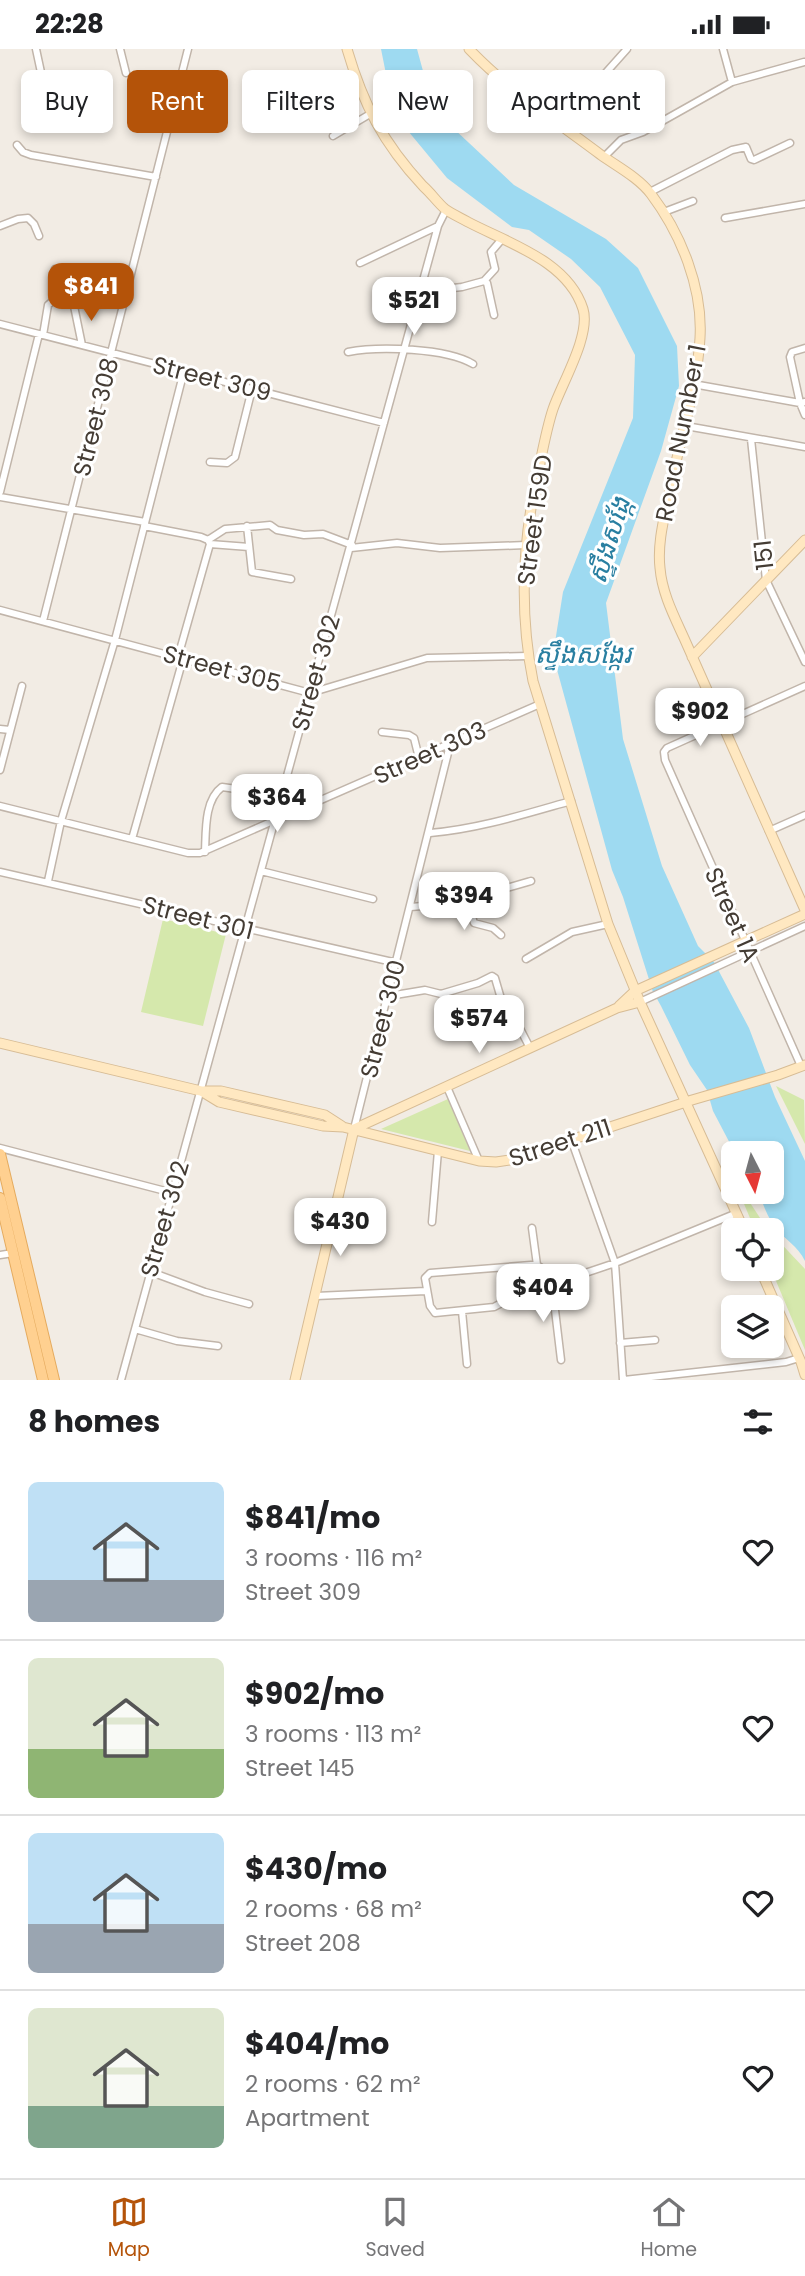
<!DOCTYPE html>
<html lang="en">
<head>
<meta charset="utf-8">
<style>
	:root { --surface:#fff; --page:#f2f2f2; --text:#202124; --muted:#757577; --line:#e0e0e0; --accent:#b45309 }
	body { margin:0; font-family:Poppins,"Noto Sans Khmer",sans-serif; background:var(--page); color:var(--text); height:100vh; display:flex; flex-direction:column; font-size:26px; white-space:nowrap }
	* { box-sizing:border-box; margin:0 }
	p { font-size:23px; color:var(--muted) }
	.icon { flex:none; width:38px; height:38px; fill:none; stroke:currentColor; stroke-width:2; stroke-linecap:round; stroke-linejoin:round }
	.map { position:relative; height:1331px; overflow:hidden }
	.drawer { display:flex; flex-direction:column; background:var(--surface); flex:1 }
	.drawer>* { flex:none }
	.top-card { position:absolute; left:21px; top:21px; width:763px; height:63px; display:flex; gap:14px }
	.needle { width:46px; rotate:174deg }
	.fabs { position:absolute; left:721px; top:1092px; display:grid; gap:14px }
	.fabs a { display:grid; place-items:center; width:63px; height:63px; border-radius:10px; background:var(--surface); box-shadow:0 4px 10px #0003; font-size:35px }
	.price { position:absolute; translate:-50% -60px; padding:0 16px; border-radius:14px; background:#fff; color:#222; font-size:23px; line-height:46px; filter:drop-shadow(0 2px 4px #0008) }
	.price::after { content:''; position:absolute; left:50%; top:42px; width:21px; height:16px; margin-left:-10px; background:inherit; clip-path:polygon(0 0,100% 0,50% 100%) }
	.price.on { background:var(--accent); color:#fff }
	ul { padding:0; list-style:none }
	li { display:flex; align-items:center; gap:21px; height:175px; padding:0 28px }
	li+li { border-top:2px solid var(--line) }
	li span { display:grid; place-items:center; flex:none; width:196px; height:140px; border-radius:10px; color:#555 }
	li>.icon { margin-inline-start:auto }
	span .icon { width:84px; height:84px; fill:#fffc; stroke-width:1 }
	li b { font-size:30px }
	h2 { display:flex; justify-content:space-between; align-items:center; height:84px; padding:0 28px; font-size:30px }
	.tag { padding:0 24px; border-radius:10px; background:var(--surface); box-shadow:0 4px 10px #0003; font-size:24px; line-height:63px }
	.tag.on { background:var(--accent); color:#fff }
	.status { display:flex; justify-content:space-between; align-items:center; height:49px; padding:0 35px; background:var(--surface); direction:ltr }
	.status svg { height:19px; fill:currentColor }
	.tabs { display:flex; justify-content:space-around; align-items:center; height:98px; border-top:2px solid var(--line); background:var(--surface); font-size:19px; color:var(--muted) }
	.tabs a { display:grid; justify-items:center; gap:4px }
	.tabs .on { color:var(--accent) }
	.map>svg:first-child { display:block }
	.green { fill:#d5e8ac }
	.water { fill:#9edaf1 }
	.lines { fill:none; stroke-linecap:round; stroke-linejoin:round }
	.street-casing { stroke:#c1b5aa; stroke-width:9 }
	.secondary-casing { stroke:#d7bc95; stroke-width:11 }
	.primary-casing { stroke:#e5ab5f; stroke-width:12 }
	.street { stroke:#fff; stroke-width:6 }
	.secondary { stroke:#ffe8c1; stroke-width:9 }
	.primary { stroke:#ffd090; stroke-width:10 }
	.labels { text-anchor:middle; stroke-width:6; stroke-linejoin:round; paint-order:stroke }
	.street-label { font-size:24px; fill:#443c34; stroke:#fff }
	.water-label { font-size:26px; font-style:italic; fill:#297fa1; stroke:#fff }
</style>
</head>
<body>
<div class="status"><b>22:28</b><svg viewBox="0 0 49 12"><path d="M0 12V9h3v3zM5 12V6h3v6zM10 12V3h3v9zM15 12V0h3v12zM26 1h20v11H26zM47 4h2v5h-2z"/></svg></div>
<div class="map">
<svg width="805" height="1331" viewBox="0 0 805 1331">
	<rect width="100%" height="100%" fill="#f2ece4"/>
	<!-- green -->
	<path class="green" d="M163 870 226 885 203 977 141 963Z
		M776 1037 804 1051 805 1095Z
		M448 1050 470 1102 381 1080Z
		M739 1143H743L768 1181H755Z
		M772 1185 805 1220V1301L771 1220Z"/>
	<!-- water -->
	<path class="water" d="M381 0H417L429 44 453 79 514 136 606 190 638 219 677 297 679 337 661 402 606 554 623 690 662 817 698 897 714 913 749 979 775 1048 805 1112V1212C798 1197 785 1191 775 1178 767 1168 763 1154 758 1143H772V1104H735L713 1062 707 1041 690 1016 661 957 656 948 650 947 653 943 623 848 612 821 553 606 563 543 633 369 635 306 600 238 571 210 529 181 512 178 447 129 394 65Z"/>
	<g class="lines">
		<defs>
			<path id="street" d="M36 0 51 70
				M120 0 126 24
				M723 0 732 33
				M560 75 627 0
				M333 87 370 65
				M17 96 23 103 31 106 156 128
				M604 108 621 91 643 83 732 33 804 13
				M650 143 732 101 746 98 751 110 754 111 790 94
				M664 163 693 152
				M725 169 805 155
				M0 177 18 170 28 169 34 175 39 187
				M360 214 438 177
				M484 232 495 220 491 203 502 190
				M423 233 453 239 462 238 484 232 487 234 494 266
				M74 257 82 296
				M0 275 384 374
				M43 286 48 256 60 246 55 220
				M805 299 792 303 790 308 800 354 805 366
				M348 303C379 297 446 299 473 315
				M693 335 800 354 805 353
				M686 377 805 398
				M751 390 766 531 805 613
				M210 413 227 414 235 408 252 340
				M0 443 39 285
				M0 448 145 473
				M144 477 201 488 208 491 210 495 178 608
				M247 477 252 523 291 530
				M208 491 225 480 270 476 277 481 304 486 323 485 352 496
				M210 495 249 498
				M351 499 397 494 440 499 526 496
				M0 561 310 644 427 609 528 607
				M43 572 188 0
				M0 680 10 681
				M382 683 409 686 414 689 419 709
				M0 721 22 637
				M0 757 188 804H200L540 655
				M769 782 805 766
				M430 784C478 780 525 765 571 752
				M132 790 183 610
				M205 803C206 783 204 751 222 738L236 740
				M261 822 373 850
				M0 823 397 914
				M48 832 61 772 115 591 184 322
				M467 851 474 874 493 879 501 886
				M411 858C453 855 490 844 531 832
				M526 910 572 883 608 875
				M389 947 425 941 441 945 478 934 492 927 495 929 502 953 514 968 530 999
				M640 953 805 877
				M801 1017 665 711 664 703 667 699 805 637
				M447 1038 479 1112
				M354 1080 450 696
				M571 1090 615 1214 623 1331
				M0 1099 173 1144
				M432 1173 438 1102
				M532 1179 537 1216
				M0 1206 13 1204
				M151 1223 205 1243 249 1255
				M561 1233 537 1216H531L430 1224 425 1229 430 1257 435 1264 494 1258 511 1249 615 1214 737 1164
				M552 1236 561 1311
				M316 1247 426 1242
				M462 1262 467 1315
				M135 1280 177 1292 218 1297
				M620 1294 655 1291
				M121 1331 438 177 446 161
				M624 1331 786 1313 799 1309"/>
			<path id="secondary" d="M347 0C363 55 383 94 423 137 431 144 437 153 445 160 452 165 461 169 468 173 508 194 568 212 583 260 591 286 562 334 553 360 545 384 541 412 535 437 522 502 520 567 533 632L608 875 640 953 744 1181
				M469 0C508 41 556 72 601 106 618 118 639 129 651 145 681 185 703 239 700 289 697 340 680 390 670 440 665 466 657 493 660 519 662 544 674 567 684 589L805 861
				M692 608 805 491
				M619 957 635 942 646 937 805 865
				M0 994 201 1042H221L325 1066 342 1077
				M201 1042 219 1053 323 1077 343 1078 479 1112 496 1113 510 1111 692 1051 778 1026 805 1016
				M760 1220 801 1313 805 1326
				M295 1331 354 1080 617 959 640 953"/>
			<path id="primary" d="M0 1105 54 1331
				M0 1149 43 1331"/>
		</defs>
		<!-- street casing -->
		<use href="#street" class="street-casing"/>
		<!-- secondary casing -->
		<use href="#secondary" class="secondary-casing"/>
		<!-- primary casing -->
		<use href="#primary" class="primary-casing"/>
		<!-- street -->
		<use href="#street" class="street"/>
		<!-- secondary -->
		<use href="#secondary" class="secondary"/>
		<!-- primary -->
		<use href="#primary" class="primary"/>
	</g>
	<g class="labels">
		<!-- street labels -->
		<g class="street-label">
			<text transform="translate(212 330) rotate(14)" y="8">Street 309</text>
			<text transform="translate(96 368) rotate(-76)" y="8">Street 308</text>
			<text transform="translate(681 384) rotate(-79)" y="8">Road Number 1</text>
			<text transform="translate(535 471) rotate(-82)" y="8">Street 159D</text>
			<text transform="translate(764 506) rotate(-96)" y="8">151</text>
			<text transform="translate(222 620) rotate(15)" y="8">Street 305</text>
			<text transform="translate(316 624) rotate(-74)" y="8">Street 302</text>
			<text transform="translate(430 704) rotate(-24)" y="8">Street 303</text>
			<text transform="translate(732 866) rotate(66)" y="8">Street 1A</text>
			<text transform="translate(198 869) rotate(14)" y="8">Street 301</text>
			<text transform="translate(383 970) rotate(-76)" y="8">Street 300</text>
			<text transform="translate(560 1094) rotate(-18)" y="8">Street 211</text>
			<text transform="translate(165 1170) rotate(-74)" y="8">Street 302</text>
		</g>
		<!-- water labels -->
		<g class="water-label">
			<text transform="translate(609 491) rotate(-73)" y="9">ស្ទឹងសង្កែ</text>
			<text x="583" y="614">ស្ទឹងសង្កែរ</text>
		</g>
	</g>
</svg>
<div class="fabs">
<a><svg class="needle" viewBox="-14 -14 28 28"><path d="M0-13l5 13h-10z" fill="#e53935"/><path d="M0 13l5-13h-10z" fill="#757577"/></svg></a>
<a><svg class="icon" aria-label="locate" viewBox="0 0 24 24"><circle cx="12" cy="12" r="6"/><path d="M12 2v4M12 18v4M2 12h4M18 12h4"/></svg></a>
<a><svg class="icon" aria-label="layers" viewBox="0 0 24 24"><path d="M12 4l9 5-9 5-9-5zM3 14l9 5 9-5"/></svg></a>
</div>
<b class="price on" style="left:91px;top:274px">$841</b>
<b class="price" style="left:414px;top:288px">$521</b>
<b class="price" style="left:700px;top:699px">$902</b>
<b class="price" style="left:277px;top:785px">$364</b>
<b class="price" style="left:464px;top:883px">$394</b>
<b class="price" style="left:479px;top:1006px">$574</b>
<b class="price" style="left:340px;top:1209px">$430</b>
<b class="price" style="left:543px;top:1275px">$404</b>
<div class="top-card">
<a class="tag">Buy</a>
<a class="tag on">Rent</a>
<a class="tag">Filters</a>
<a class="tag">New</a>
<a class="tag">Apartment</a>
</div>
</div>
<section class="drawer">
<h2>8 homes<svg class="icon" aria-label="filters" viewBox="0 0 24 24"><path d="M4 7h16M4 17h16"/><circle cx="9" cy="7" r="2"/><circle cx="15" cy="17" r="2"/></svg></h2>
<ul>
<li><span style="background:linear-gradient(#bfe0f5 70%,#9aa5b1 0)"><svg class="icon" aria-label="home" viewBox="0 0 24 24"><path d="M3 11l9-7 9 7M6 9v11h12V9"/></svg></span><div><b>$841/mo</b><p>3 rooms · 116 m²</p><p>Street 309</p></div><svg class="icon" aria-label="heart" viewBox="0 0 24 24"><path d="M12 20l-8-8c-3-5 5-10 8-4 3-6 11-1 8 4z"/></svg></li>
<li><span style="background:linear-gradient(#dfe7d0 65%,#8fb573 0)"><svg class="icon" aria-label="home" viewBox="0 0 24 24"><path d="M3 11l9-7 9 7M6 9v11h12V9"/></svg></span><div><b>$902/mo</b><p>3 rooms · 113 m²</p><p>Street 145</p></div><svg class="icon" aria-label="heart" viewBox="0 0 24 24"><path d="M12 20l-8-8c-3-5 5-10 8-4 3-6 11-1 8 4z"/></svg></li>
<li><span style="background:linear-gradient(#bfe0f5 65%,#9aa5b1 0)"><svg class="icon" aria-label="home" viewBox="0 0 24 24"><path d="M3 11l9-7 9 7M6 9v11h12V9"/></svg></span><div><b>$430/mo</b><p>2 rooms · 68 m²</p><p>Street 208</p></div><svg class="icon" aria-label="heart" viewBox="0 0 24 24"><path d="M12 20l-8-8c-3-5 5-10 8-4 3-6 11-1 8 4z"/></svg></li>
<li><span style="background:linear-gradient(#dfe7d0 70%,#7fa58c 0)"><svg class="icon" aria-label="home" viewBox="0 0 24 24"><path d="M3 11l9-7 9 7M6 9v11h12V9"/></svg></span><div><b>$404/mo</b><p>2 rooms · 62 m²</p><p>Apartment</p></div><svg class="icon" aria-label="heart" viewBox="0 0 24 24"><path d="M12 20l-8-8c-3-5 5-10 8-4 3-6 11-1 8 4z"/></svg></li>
</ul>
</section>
<nav class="tabs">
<a class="on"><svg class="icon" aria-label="map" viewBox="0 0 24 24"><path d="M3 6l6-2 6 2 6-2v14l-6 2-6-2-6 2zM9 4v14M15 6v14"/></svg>Map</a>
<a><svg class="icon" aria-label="saved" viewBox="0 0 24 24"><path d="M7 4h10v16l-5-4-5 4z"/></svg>Saved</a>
<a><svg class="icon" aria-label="home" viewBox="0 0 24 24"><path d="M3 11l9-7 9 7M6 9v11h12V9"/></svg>Home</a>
</nav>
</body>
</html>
